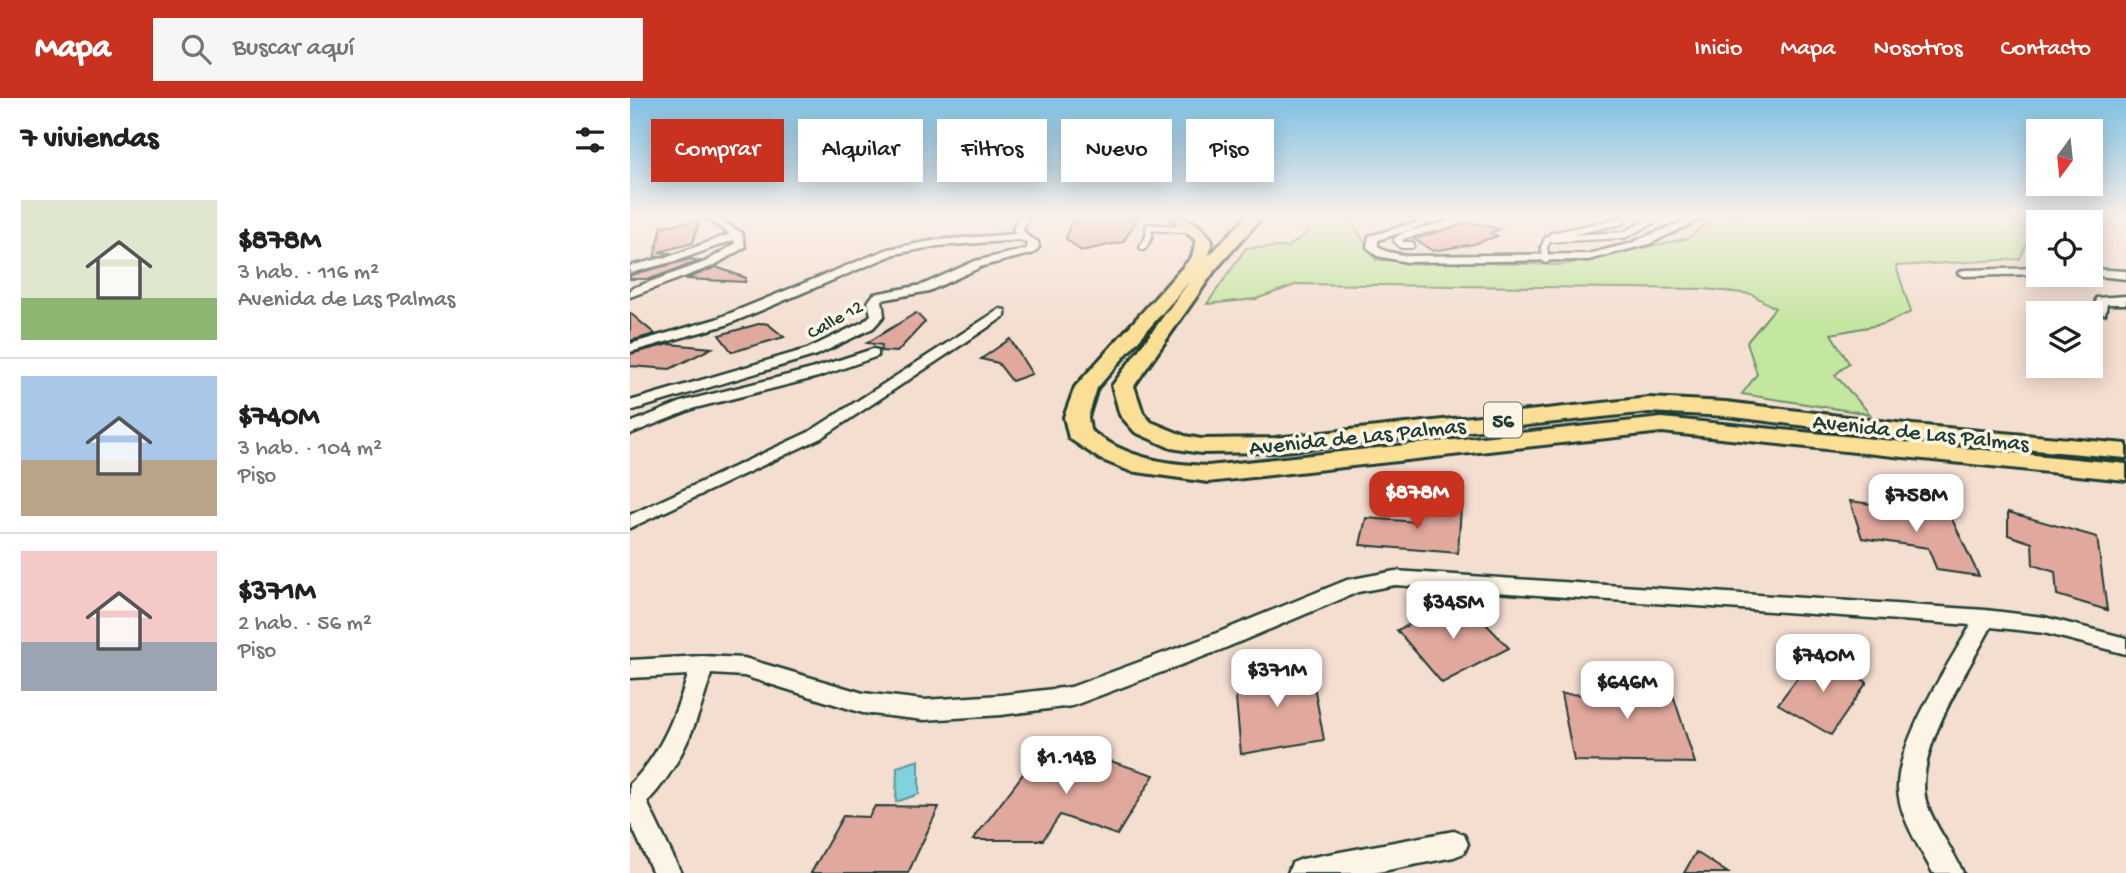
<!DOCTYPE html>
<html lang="es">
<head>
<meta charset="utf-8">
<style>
	:root { --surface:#fff; --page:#f6f6f6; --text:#202124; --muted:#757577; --line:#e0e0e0; --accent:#c8321e }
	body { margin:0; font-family:"Gochi Hand",sans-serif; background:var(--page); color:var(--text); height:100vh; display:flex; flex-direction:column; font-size:26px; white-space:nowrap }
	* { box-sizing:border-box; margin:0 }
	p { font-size:23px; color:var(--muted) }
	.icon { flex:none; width:38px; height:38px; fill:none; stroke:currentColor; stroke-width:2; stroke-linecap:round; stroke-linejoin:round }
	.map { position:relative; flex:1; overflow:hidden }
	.panel { display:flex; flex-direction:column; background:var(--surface); width:630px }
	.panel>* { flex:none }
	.top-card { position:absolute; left:21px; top:21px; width:665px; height:63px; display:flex; gap:14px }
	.needle { width:46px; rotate:195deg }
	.buttons { position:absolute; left:1396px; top:21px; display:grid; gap:14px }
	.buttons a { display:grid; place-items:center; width:77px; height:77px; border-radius:0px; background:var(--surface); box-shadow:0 4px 18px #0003; font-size:35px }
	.price { position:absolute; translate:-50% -60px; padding:0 16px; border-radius:14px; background:#fff; color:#222; font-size:23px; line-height:46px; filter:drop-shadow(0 2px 4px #0008) }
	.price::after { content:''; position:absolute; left:50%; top:42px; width:21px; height:16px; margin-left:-10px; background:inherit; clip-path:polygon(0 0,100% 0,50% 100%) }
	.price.selected { background:var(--accent); color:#fff }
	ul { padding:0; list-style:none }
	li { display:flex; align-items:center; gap:21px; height:175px; padding:0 21px }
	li+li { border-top:2px solid var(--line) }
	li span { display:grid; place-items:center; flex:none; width:196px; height:140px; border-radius:0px; color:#555 }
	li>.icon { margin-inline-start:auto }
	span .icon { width:84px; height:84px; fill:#fffc; stroke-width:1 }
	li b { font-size:30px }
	h2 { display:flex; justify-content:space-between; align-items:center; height:84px; padding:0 21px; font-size:30px }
	.tag { padding:0 24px; border-radius:0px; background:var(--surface); box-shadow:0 4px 18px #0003; font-size:24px; line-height:63px }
	.tag.selected { background:var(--accent); color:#fff }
	header { display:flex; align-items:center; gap:42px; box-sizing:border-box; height:98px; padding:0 35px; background:var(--accent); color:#fff }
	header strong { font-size:33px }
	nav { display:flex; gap:38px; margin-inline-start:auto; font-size:24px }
	.search { width:490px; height:63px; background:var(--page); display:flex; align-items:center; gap:18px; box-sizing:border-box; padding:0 24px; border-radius:0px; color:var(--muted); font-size:26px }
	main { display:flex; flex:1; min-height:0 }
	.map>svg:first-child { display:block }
	.green { fill:#c3e6a0; stroke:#71926a; stroke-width:2 }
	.water { fill:#82d1de; stroke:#5a969a; stroke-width:2 }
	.building { fill:#e1a89e; stroke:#1f3d34; stroke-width:2 }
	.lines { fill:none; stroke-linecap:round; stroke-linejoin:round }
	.service-casing { stroke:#1f3d34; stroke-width:10 }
	.minor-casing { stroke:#1f3d34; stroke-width:5 }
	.primary-casing { stroke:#1f3d34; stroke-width:6 }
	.service { stroke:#fcf5e5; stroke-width:6 }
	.minor { fill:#fcf5e5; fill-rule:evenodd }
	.primary { fill:#fbdf96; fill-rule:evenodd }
	.labels { text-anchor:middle; stroke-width:7; stroke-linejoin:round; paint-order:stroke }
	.far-street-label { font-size:19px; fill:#1f3d34; stroke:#fcf5e5 }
	.shield { fill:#fcf5e5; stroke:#617469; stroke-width:2 }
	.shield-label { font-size:21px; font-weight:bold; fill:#1f3d34 }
	.street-label { font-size:23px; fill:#1f3d34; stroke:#fcf5e5 }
</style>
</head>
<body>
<header>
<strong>Mapa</strong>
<div class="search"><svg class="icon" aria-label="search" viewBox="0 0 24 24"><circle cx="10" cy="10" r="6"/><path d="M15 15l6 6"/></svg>Buscar aquí</div>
<nav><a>Inicio</a><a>Mapa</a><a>Nosotros</a><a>Contacto</a></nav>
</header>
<main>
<section class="panel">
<h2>7 viviendas<svg class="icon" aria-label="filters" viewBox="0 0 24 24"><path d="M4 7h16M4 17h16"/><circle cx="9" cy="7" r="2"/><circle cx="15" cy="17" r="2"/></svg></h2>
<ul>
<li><span style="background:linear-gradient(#dfe7d0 70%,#8fb573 0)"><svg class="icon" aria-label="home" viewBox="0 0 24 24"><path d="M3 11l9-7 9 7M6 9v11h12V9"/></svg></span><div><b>$878M</b><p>3 hab. · 116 m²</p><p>Avenida de Las Palmas</p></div></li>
<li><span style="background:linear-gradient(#a9c7e8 60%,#b9a48a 0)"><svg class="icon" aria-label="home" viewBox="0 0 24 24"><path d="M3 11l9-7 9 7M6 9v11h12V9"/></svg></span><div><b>$740M</b><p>3 hab. · 104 m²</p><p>Piso</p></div></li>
<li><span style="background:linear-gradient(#f6c9c9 65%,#9aa5b1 0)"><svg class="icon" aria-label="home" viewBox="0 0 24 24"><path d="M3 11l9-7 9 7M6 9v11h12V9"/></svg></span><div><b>$371M</b><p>2 hab. · 56 m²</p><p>Piso</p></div></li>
</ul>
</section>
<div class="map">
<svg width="1496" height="775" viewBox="0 0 1496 775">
	<rect width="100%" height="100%" fill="#f4ded0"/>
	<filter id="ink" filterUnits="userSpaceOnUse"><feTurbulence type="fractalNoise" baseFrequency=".0143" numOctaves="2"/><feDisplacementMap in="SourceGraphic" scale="14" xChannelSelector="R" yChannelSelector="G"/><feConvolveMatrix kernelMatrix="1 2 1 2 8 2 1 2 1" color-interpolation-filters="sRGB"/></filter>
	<g filter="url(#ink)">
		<!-- green -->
		<path class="green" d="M675 119H719L746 162 932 167 1059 140 1084 119H1467L1460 124H1409V144L1396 147 1390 161 1266 168 1281 214 1254 226 1201 236 1219 265 1205 277 1240 316 1112 296 1127 276 1117 244 1145 210 1121 196 1075 191 668 186 626 201 577 206 616 150 658 149 678 134Z"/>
		<!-- water -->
		<path class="water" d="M289 662V696L266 704 267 669Z"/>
		<!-- building -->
		<path class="building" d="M508 120 493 144 451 153 436 141 441 122Z
			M69 123 63 145 29 154 42 155 24 160 32 128Z
			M840 124 869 131 861 135 867 138 844 146 803 153 784 141Z
			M61 161 69 163 20 181H0V177Z
			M86 169 116 180 115 184 56 181Z
			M0 215 25 236 0 243Z
			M286 215 295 224 267 254 251 253 252 247 237 245Z
			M132 225 138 226 154 239 102 254 89 237Z
			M380 241 402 276 382 283 368 265 351 261Z
			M39 246 82 250 40 271 0 268V256Z
			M1220 403 1320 417 1349 478 1307 472 1298 450 1232 440Z
			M789 406 831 409 828 455 730 447 736 420 787 424Z
			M1378 414 1467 439 1477 512 1427 497 1425 474 1403 467 1402 445 1378 437Z
			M833 502 879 550 812 585 767 532Z
			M1185 556 1237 584 1201 637 1148 606Z
			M680 566 694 642 611 656 604 578Z
			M967 573 1036 575 1065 665 944 663 931 596 972 597Z
			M418 643 524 677 487 737 430 717 413 742H343Z
			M245 708 309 709 278 775H181L213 718 239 719Z
			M1066 754 1098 775H1054Z"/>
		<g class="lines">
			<defs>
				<path id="service" d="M922 138 991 123
					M781 147H772L767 142 775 137 827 124 818 119
					M513 149 519 139V129L564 132
					M916 162 914 149 918 141 994 137 1029 119"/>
				<path id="minor" d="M74 119H85L112 135 115 149 83 168 0 199V191L75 164 105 146 104 142 49 162 0 175V168L41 158 100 136Z
					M389 119H399L393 131 396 137 408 144 409 149 404 155 353 168 299 193 252 202 254 218 243 230 187 257 0 313V303L177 251 233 224 241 217 238 204 244 196 292 187 345 163 396 151 398 146 390 142 307 148 265 156 96 227 0 254V246L86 221 258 151 307 142 385 136 383 131Z
					M805 119H819L748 142V148L755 153 777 158 958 156 998 146 1063 119H1075L1019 146 958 162 777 164 747 158 737 149 739 138Z
					M1409 170V176L1334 178 1328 175 1334 172Z
					M1461 171 1496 173V181L1458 177H1461Z
					M1496 198V206H1477L1475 216 1465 213 1466 200Z
					M370 211 375 212V218L191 340 0 430V417L179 334Z
					M243 251 248 252V258L188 279 65 310 0 336V325L54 303 178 272Z
					M765 473 1355 512 1414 519 1496 540V556L1414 535 1361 529C1339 571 1283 654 1296 703 1304 729 1323 750 1333 775H1303C1290 750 1269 719 1268 690 1267 644 1318 567 1341 527L765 487 728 494 588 553 442 608 371 617 294 622 233 615 114 578 81 576C68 623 51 669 17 704L51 775H23L0 724V686C31 656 45 618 58 577L0 580V562L72 558 114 560 233 595 294 602 371 597 441 589 572 541 717 482Z
					M824 733 834 737 838 746 834 755 824 759 743 775H658L662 765 672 761Z"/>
				<path id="primary" d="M540 119C561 119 570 126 582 143L579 158 616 119H632L585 172 504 288 513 315 521 324 555 338 571 341 645 340 1019 300 1096 304 1283 327 1496 346V360L1283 341 1096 318 1019 314 645 354 571 355 541 350 505 334 490 317 482 288 559 184 467 290 458 319 460 332C496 360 533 366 578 368L1032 320 1496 366V382L1032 334 578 384 500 373 470 361 439 340 434 319 445 289 562 159 566 143Z"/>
			</defs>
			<!-- service casing -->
			<use href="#service" class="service-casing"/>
			<!-- minor casing -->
			<use href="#minor" class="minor-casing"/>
			<!-- primary casing -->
			<use href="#primary" class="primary-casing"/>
			<!-- service -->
			<use href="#service" class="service"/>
			<!-- minor -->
			<use href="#minor" class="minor"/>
			<!-- primary -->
			<use href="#primary" class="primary"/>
		</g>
	</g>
	<!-- sky -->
	<linearGradient id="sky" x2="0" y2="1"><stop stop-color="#7fc0e4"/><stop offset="0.52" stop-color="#faf0ea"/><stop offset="1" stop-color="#faf0ea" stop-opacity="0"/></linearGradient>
	<rect width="1496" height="227" fill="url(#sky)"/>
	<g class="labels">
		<!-- far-street labels -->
		<g class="far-street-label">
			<text transform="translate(204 220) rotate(-29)" y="7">Calle 12</text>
		</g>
		<!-- shield labels -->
		<rect class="shield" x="854" y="304.5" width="38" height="35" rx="5"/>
		<g class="shield-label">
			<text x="873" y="329">56</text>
		</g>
		<!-- street labels -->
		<g class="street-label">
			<text transform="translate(1291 333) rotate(6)" y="8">Avenida de Las Palmas</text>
			<text transform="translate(727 337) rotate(-6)" y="8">Avenida de Las Palmas</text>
		</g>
	</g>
</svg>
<div class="buttons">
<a><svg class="needle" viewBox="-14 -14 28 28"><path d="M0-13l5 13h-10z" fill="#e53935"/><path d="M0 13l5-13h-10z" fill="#757577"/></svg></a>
<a><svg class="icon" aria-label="locate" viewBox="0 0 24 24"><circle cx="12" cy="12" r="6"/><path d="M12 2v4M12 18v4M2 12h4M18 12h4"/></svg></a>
<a><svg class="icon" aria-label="layers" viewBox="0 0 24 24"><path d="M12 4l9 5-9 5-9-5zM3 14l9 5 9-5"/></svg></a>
</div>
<b class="price selected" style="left:787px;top:433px">$878M</b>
<b class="price" style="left:1286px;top:436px">$758M</b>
<b class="price" style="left:823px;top:543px">$345M</b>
<b class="price" style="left:1193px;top:596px">$740M</b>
<b class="price" style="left:647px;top:611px">$371M</b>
<b class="price" style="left:997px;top:623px">$646M</b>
<b class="price" style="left:436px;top:698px">$1.14B</b>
<div class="top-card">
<a class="tag selected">Comprar</a>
<a class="tag">Alquilar</a>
<a class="tag">Filtros</a>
<a class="tag">Nuevo</a>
<a class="tag">Piso</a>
</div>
</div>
</main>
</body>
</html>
